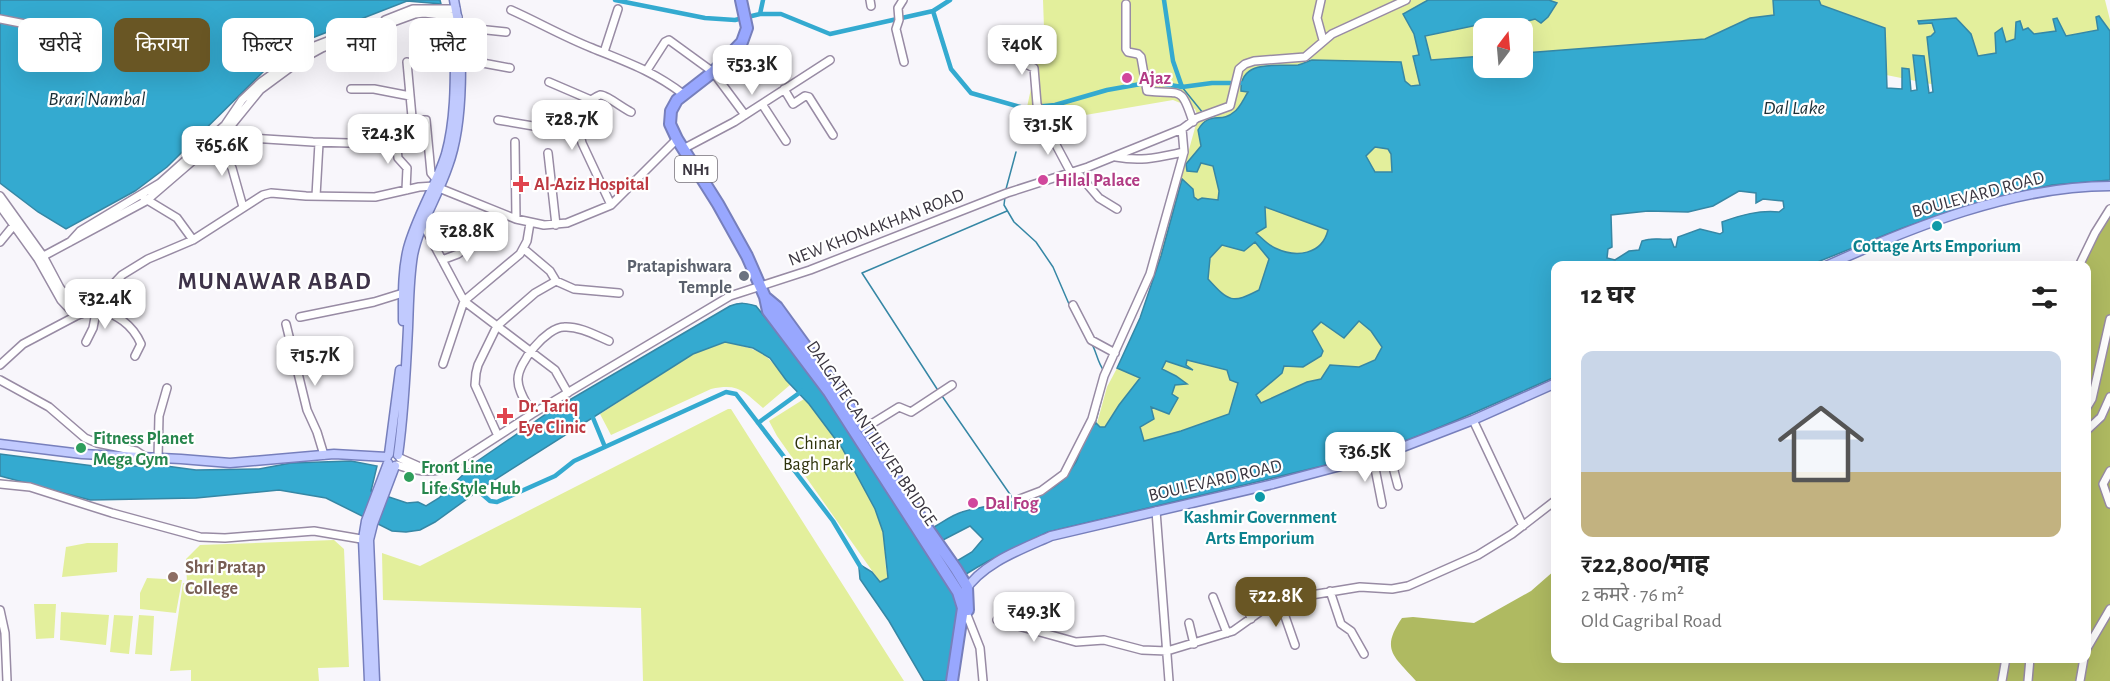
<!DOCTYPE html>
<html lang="hi">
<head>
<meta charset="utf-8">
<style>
	:root { --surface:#fff; --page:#f2f2f2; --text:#222; --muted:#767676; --accent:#695624 }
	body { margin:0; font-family:"Alegreya Sans","Noto Sans Devanagari",sans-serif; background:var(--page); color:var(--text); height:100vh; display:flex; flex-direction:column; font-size:22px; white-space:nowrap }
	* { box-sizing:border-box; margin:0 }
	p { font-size:20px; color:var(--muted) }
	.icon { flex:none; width:33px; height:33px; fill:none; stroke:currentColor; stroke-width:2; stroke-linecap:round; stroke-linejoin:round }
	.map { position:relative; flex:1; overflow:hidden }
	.panel { position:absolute; left:1551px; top:261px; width:540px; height:402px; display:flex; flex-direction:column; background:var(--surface); border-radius:12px; box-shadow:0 6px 24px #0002 }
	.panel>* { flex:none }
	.top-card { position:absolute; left:18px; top:18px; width:570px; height:54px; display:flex; gap:12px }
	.needle { width:39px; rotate:16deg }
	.buttons { position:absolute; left:1473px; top:18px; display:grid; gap:12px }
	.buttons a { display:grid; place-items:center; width:60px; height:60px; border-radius:12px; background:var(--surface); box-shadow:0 6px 24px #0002; font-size:30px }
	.price { position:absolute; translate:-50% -51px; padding:0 14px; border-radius:12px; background:#fff; color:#222; font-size:20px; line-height:39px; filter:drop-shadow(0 2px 3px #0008) }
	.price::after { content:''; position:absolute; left:50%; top:36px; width:18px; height:14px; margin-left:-9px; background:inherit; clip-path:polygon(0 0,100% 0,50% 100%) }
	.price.on { background:var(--accent); color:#fff }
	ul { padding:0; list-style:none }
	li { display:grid; align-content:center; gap:12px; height:318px; padding:0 30px }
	li span { display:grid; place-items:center; height:186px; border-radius:12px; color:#555 }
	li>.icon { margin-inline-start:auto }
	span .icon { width:108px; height:108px; fill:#fffc; stroke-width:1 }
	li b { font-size:26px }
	h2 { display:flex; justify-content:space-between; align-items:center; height:72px; padding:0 30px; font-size:26px }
	.tag { padding:0 21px; border-radius:12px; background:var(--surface); box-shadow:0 6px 24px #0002; font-size:21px; line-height:54px }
	.tag.on { background:var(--accent); color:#fff }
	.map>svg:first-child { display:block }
	.green { fill:#e3ef9c; fill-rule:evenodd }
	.forest { fill:#afba61 }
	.water { fill:#34aad0; stroke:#3687a5; stroke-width:1.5; fill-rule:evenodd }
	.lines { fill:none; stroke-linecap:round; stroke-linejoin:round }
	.stream { stroke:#3687a5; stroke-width:1.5 }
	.canal { stroke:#34aad0; stroke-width:4.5 }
	.minor-casing { stroke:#988ba4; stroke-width:10 }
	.major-casing { stroke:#777fbc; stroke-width:11 }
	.highway-casing { stroke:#777fbc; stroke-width:14 }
	.minor { stroke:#fff; stroke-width:7 }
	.major { stroke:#c1cafe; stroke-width:8 }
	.highway { stroke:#98a7fe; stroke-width:10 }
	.hotel-dot { fill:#d1479c; stroke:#fff; stroke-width:2 }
	.health-dot { fill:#e0444e; stroke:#fff; stroke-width:2 }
	.culture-dot { fill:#0f9aa8; stroke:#fff; stroke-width:2 }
	.worship-dot { fill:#6b7280; stroke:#fff; stroke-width:2 }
	.leisure-dot { fill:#2e9e5b; stroke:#fff; stroke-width:2 }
	.education-dot { fill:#8d6e63; stroke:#fff; stroke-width:2 }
	.labels { text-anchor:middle; stroke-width:4.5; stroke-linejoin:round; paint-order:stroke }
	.shield { fill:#fff; stroke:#767279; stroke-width:1.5 }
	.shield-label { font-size:16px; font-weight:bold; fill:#3b3640 }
	.hotel-label { font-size:18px; font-weight:bold; fill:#b23c85; stroke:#fff; text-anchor:start }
	.health-label { font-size:18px; font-weight:bold; fill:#be3a42; stroke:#fff; text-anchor:start }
	.street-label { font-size:18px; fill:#3b3640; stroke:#fff }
	.culture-label { font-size:18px; font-weight:bold; fill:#0d838f; stroke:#fff }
	.worship-label { font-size:18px; font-weight:bold; fill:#5b616d; stroke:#fff; text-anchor:end }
	.leisure-label { font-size:18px; font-weight:bold; fill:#27864d; stroke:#fff; text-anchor:start }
	.park-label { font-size:18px; fill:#2e320b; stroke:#fff }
	.education-label { font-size:18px; font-weight:bold; fill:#785e54; stroke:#fff; text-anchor:start }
	.water-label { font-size:20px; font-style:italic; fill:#1b2f37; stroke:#fff }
	.district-label { font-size:24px; font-weight:bold; letter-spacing:1.5px; fill:#3e3349; stroke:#fff }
</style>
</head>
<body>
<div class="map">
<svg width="2110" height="681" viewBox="0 0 2110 681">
	<rect width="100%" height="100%" fill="#f8f6fb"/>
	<!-- green -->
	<path class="green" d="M1043 0H2105L2110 20V36L1941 86 1757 49 1576 188 1556 266 1555 329 1077 496 1107 387 1141 323 1198 117 1195 109 1173 100 1068 118 1021 135 1044 28ZM1484 28H1522V68H1484Z
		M726 342C765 351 766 353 790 385L763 408C743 391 739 383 711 389L611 435 600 414 693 354Z
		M804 399C831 426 874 495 883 532 886 547 884 563 888 578L880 582 777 436 769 421Z
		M728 409H731L904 681H643L641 608 383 600 382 553 420 566Z
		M334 540 344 549 349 667 318 668 319 681H191V670L170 671 183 583 187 584 186 559 200 545Z
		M87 543H118L117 572 62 577 66 547Z
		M147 578 182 580 176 613 140 609V593Z
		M34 604H56L54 638 36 639Z
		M61 612 109 615 106 645 60 640Z
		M114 615 133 616 129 654 110 652Z
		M139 615 154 616 152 655 135 654Z"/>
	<!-- forest -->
	<path class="forest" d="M2110 212V681H1416C1394 656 1380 650 1402 618L1413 617 1474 623 1531 591 1555 570 1556 658H2086V266L2081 265Z"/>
	<!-- water -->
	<path class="water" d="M0 0H440L441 4 407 1 312 38 264 71 167 167 135 191 66 229 38 212 0 183Z
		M1428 0H1549L1557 3 1548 17 1541 23 1535 19 1528 21 1524 28H1514L1512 23 1506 19 1425 36 1431 60 1483 56 1484 68H1522L1523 53 1705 39 1750 18 1774 15 1773 0H1819L1821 5 1885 28 1887 88 1902 89V68L1909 69 1911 91 1917 90 1913 55 1924 56 1929 93 1933 92 1927 37 1931 36 1935 32 1932 23 1919 24 1918 21 1956 18 1971 34 1978 56 1996 53 1995 33 2002 28 2006 42 2015 39 2016 22 2020 21 2023 30 2028 28 2034 34 2056 31 2053 19 2057 18 2066 36 2098 30 2096 17 2099 16 2110 31V180L2052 185 1965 206 1900 229 1810 265 1556 266 1555 377C1491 405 1427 435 1360 457L1048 532C1019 546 975 565 951 585L960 605 948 681H924L889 621 860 579 859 568 862 566 872 572 880 582 888 578 883 532 875 509 842 448 809 404 786 380 770 358 753 348 725 342 693 354 485 486 435 522 420 530 406 532 392 531 326 498 279 490 196 498 90 500 0 476V454L94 466H166L196 470 259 469 291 463 351 461 377 466 371 491 407 503 418 502 426 506 439 498 476 462 549 412 730 306C740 302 746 303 756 306L824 391 913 532 946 577 959 569 955 562 972 552 983 539 970 526 943 540 934 527C943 522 952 515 962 512 995 501 1033 506 1062 481 1067 476 1072 468 1076 462 1082 451 1082 429 1096 423L1100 427H1105L1119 405 1140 378 1117 368 1140 318 1161 256 1182 179 1193 189 1194 197 1198 200 1202 198 1218 200 1219 191 1213 166 1201 163 1197 172 1187 171 1186 164 1201 146 1198 130C1209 110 1221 124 1234 112 1240 108 1244 98 1248 92L1241 91C1240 58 1278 67 1298 65 1303 64 1308 61 1312 60L1401 62 1405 81 1411 86 1420 85 1413 56 1419 55 1414 34 1403 14ZM1375 147 1388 149 1391 154 1392 172H1375L1366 156ZM1739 191 1756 193V203L1763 199 1783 201 1784 208 1779 212C1759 210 1741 215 1722 222L1723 232 1720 234 1700 229 1678 237 1676 247H1674L1671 239C1659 240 1653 237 1642 241L1639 250 1629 251 1615 260 1607 258 1608 249 1612 247 1611 215 1648 211 1688 212 1713 206ZM1265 207 1328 230C1322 255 1296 258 1275 248 1268 245 1262 238 1256 233L1266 227ZM1255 242 1269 259 1259 290C1232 304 1229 302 1208 279L1210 258 1222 245 1244 251ZM1359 321 1371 331 1382 347 1375 360 1359 367 1330 365 1321 379 1307 382 1261 403 1256 395 1282 373 1284 366 1303 367 1321 356 1323 351 1312 331 1321 322 1344 338ZM1187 360 1227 370 1230 380 1238 383 1229 414 1181 431 1144 441 1140 427 1154 419 1151 407 1169 414 1178 398 1172 394 1175 385 1187 384 1176 376 1162 369 1166 361 1193 370 1186 365Z"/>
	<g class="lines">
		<!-- stream -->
		<path class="stream" d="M1182 87 1203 113
			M1006 189 1016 152
			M1005 197 1004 205 1014 222 1036 242 1053 267 1072 311
			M1091 343C1096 349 1097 362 1104 371
			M939 392 862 273 1007 211
			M942 396 1016 503
			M1095 424 1108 374"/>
		<!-- canal -->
		<path class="canal" d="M615 0 705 18 735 20 760 14H781L830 34 933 11 950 0
			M1164 0 1173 61 1182 87
			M933 11 951 69 971 93 1024 108 1055 105 1107 90 1152 82 1182 87 1212 83H1241
			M760 14 763 0
			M591 413 605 447
			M758 423 802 391
			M475 488 490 501 497 502 555 476 574 461 726 392 736 394 833 521 863 571"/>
		<defs>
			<path id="minor" d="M870 0 871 6
				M903 0 898 8 899 20 896 29 904 62
				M1321 0 1317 18 1323 40
				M1126 4V49L1128 52 1138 54 1141 57 1147 91C1181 95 1181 84 1193 122
				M511 10C538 22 564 37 592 48 626 62 653 71 683 94
				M0 19 76 34
				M385 20 413 9H456
				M458 27 506 32
				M1027 49 1026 64 1034 68 1037 104 1047 128 1071 173
				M604 52 618 9
				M461 59 510 68
				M407 62 412 117 416 120H426L431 173 436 179
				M647 70 665 42 669 40 713 72 745 115
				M549 82 591 100C593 99 599 95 600 95 605 94 624 109 631 112
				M351 89H374L410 96
				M784 89 793 104 805 96 809 97 833 135
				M591 100C579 114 577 125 582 143L611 205
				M762 104 786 141
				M498 120 580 134
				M223 130 225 133 250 138 313 142 384 144
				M396 138 398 158 407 168 406 190
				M217 140 232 168 243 207
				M515 142 516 219
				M683 149 734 122 830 60
				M548 153 556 225
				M1116 157C1142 162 1159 157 1184 152
				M1076 171 1099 198 1117 209
				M0 196 43 256 60 288 81 314
				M316 196 319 143
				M144 198 177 218 193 240
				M0 206 38 259 61 300 76 316 97 307C117 316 132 323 141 344L135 356
				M424 226 464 301 555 370 568 393
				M0 242 14 225
				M70 242 80 231 160 183 225 125 242 100 261 82 307 49 338 37
				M524 249 550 271 556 281 574 289 619 293
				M38 259 146 201 225 133 260 90 302 59 322 48 415 14 424 13 458 17
				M442 260 458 254 475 240
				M2079 266 2095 233 2110 209
				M1073 305 1091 340 1115 353
				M300 317 374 302 403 293
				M286 324 307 410 317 432 324 455
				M86 342 93 328 97 307 105 293 122 275 148 259 193 240 263 195 271 193 306 196 375 197 419 187 434 186 516 219 544 225 567 223 611 205 677 139
				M443 364 464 301 520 254 527 241 530 223
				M0 365 23 344 76 316
				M0 380 49 407 85 438 97 443 136 451 145 457
				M2086 409 2092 399 2110 319
				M532 414C527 403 518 392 518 380 517 363 547 327 564 327 579 326 595 335 609 341
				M1473 420 1523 526
				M865 428 899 407 911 412 952 385
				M2086 431 2101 417 2110 397
				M498 436 475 385 476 373 478 365 497 326 535 293 556 281
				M1389 452 1398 486
				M158 458 159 416 167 388
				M400 458 427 470
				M1373 458 1382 504
				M397 465C414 471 433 474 450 467L532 414 730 296 810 270 1007 193 1088 167 1182 129 1197 118 1230 106 1239 69 1245 64 1254 61 1305 57 1332 34 1406 0
				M2110 471 2103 484 2110 504
				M0 484 30 487 112 513 200 537 225 538 314 531 367 540
				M1020 499 1041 491 1064 474 1092 419 1104 376 1150 274 1184 152 1182 129
				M1156 511 1169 681
				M1242 589 1251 619
				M1330 591 1341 624 1351 631 1364 654
				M1213 597 1227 633
				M1280 602 1295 645
				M0 610 5 633 7 681
				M967 615 980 648 983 681
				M997 620 1076 642 1104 640 1142 650 1167 651 1233 631 1264 609 1287 599 1360 587 1392 589 1408 586 1478 555 1512 534 1556 500
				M1189 623 1194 644
				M2086 650 2110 609
				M2002 681 2006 658
				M2028 681 2030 658
				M2080 681 2084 658"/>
			<path id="major" d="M1826 266C1912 227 2014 186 2110 186
				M403 321C403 297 402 272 408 248 417 215 436 186 446 154 456 118 455 77 455 40L458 28
				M0 444 82 454 181 459 230 463 334 454 387 457
				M389 454 400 370
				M398 455C404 413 406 370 408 328 409 304 409 279 413 255 419 225 438 196 448 166 464 123 464 45 454 0
				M964 592C982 563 1022 549 1051 536L1273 484 1382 455 1473 420 1556 383
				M369 681 363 539 366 521 388 463
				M375 681 369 540 373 524 395 466"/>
			<path id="highway" d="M741 0 747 28 742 42 713 72 677 100 671 111 670 124 677 139 718 204 747 256 765 297 768 311 829 392 958 592 963 608 952 681
				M765 297 777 307 865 428 928 529 956 569 967 587 968 610"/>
		</defs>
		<!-- minor casing -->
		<use href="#minor" class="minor-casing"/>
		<!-- major casing -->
		<use href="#major" class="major-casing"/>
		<!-- highway casing -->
		<use href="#highway" class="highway-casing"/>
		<!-- minor -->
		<use href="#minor" class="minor"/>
		<!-- major -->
		<use href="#major" class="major"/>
		<!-- highway -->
		<use href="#highway" class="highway"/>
	</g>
	<!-- markers -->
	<g class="hotel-dot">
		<circle cx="1127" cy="78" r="6"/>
		<circle cx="1043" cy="180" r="6"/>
		<circle cx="973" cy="503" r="6"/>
	</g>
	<g class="health-dot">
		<path d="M518 175h6v6h6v6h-6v6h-6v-6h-6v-6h6z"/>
		<path d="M502 407h6v6h6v6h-6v6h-6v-6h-6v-6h6z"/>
	</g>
	<g class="culture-dot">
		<circle cx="1937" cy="226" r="6"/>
		<circle cx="1260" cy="497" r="6"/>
	</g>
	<circle class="worship-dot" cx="744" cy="276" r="6"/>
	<g class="leisure-dot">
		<circle cx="81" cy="448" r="6"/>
		<circle cx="409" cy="477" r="6"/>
	</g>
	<circle class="education-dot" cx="173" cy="577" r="6"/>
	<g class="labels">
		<!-- shield labels -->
		<rect class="shield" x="675" y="156" width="42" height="26" rx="4.5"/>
		<g class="shield-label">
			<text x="696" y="175">NH1</text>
		</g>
		<!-- hotel labels -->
		<g class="hotel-label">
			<text x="1139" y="84">Ajaz</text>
			<text x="1055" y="186">Hilal Palace</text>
			<text x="985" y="509">Dal Fog</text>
		</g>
		<!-- health labels -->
		<g class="health-label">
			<text x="534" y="190">Al-Aziz Hospital</text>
			<text x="518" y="412">Dr. Tariq<tspan x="518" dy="21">Eye Clinic</tspan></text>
		</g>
		<!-- street labels -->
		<g class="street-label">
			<text transform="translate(1978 194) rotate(-15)" y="6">BOULEVARD ROAD</text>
			<text transform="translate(876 227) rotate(-21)" y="6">NEW KHONAKHAN ROAD</text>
			<text transform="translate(872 433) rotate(56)" y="6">DALGATE CANTILEVER BRIDGE</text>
			<text transform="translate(1215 480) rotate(-13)" y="6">BOULEVARD ROAD</text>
		</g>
		<!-- culture labels -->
		<g class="culture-label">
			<text x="1937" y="252">Cottage Arts Emporium</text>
			<text x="1260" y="523">Kashmir Government<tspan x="1260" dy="21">Arts Emporium</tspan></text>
		</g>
		<!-- worship labels -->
		<g class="worship-label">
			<text x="732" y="272">Pratapishwara<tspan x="732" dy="21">Temple</tspan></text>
		</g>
		<!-- leisure labels -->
		<g class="leisure-label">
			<text x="93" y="444">Fitness Planet<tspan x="93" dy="21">Mega Gym</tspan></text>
			<text x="421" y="473">Front Line<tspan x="421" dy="21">Life Style Hub</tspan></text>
		</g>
		<!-- park labels -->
		<g class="park-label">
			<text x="818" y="449">Chinar<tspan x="818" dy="21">Bagh Park</tspan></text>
		</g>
		<!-- education labels -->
		<g class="education-label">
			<text x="185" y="573">Shri Pratap<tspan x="185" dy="21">College</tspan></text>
		</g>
		<!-- water labels -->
		<g class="water-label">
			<text x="97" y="105">Brari Nambal</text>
			<text x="1794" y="114">Dal Lake</text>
		</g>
		<!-- district labels -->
		<g class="district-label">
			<text x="275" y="289">MUNAWAR ABAD</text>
		</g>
	</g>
</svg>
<div class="buttons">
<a><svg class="needle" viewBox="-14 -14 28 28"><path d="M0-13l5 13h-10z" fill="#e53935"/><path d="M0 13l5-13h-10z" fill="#767676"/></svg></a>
</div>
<b class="price" style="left:1022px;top:76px">₹40K</b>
<b class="price" style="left:752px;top:96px">₹53.3K</b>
<b class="price" style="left:572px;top:151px">₹28.7K</b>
<b class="price" style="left:1048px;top:156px">₹31.5K</b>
<b class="price" style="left:388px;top:165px">₹24.3K</b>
<b class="price" style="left:222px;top:177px">₹65.6K</b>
<b class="price" style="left:467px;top:263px">₹28.8K</b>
<b class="price" style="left:105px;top:330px">₹32.4K</b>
<b class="price" style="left:315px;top:387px">₹15.7K</b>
<b class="price" style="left:1365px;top:483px">₹36.5K</b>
<b class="price on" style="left:1276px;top:628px">₹22.8K</b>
<b class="price" style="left:1034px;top:643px">₹49.3K</b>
<div class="top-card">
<a class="tag">खरीदें</a>
<a class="tag on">किराया</a>
<a class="tag">फ़िल्टर</a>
<a class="tag">नया</a>
<a class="tag">फ़्लैट</a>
</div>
<section class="panel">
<h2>12 घर<svg class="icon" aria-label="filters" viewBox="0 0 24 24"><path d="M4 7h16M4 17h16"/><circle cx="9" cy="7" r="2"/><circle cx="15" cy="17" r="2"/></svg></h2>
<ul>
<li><span style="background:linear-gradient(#c9d6e8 65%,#c2b280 0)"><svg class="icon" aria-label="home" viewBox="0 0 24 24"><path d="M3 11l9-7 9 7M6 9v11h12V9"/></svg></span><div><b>₹22,800/माह</b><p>2 कमरे · 76 m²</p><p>Old Gagribal Road</p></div></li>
</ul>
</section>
</div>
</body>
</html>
